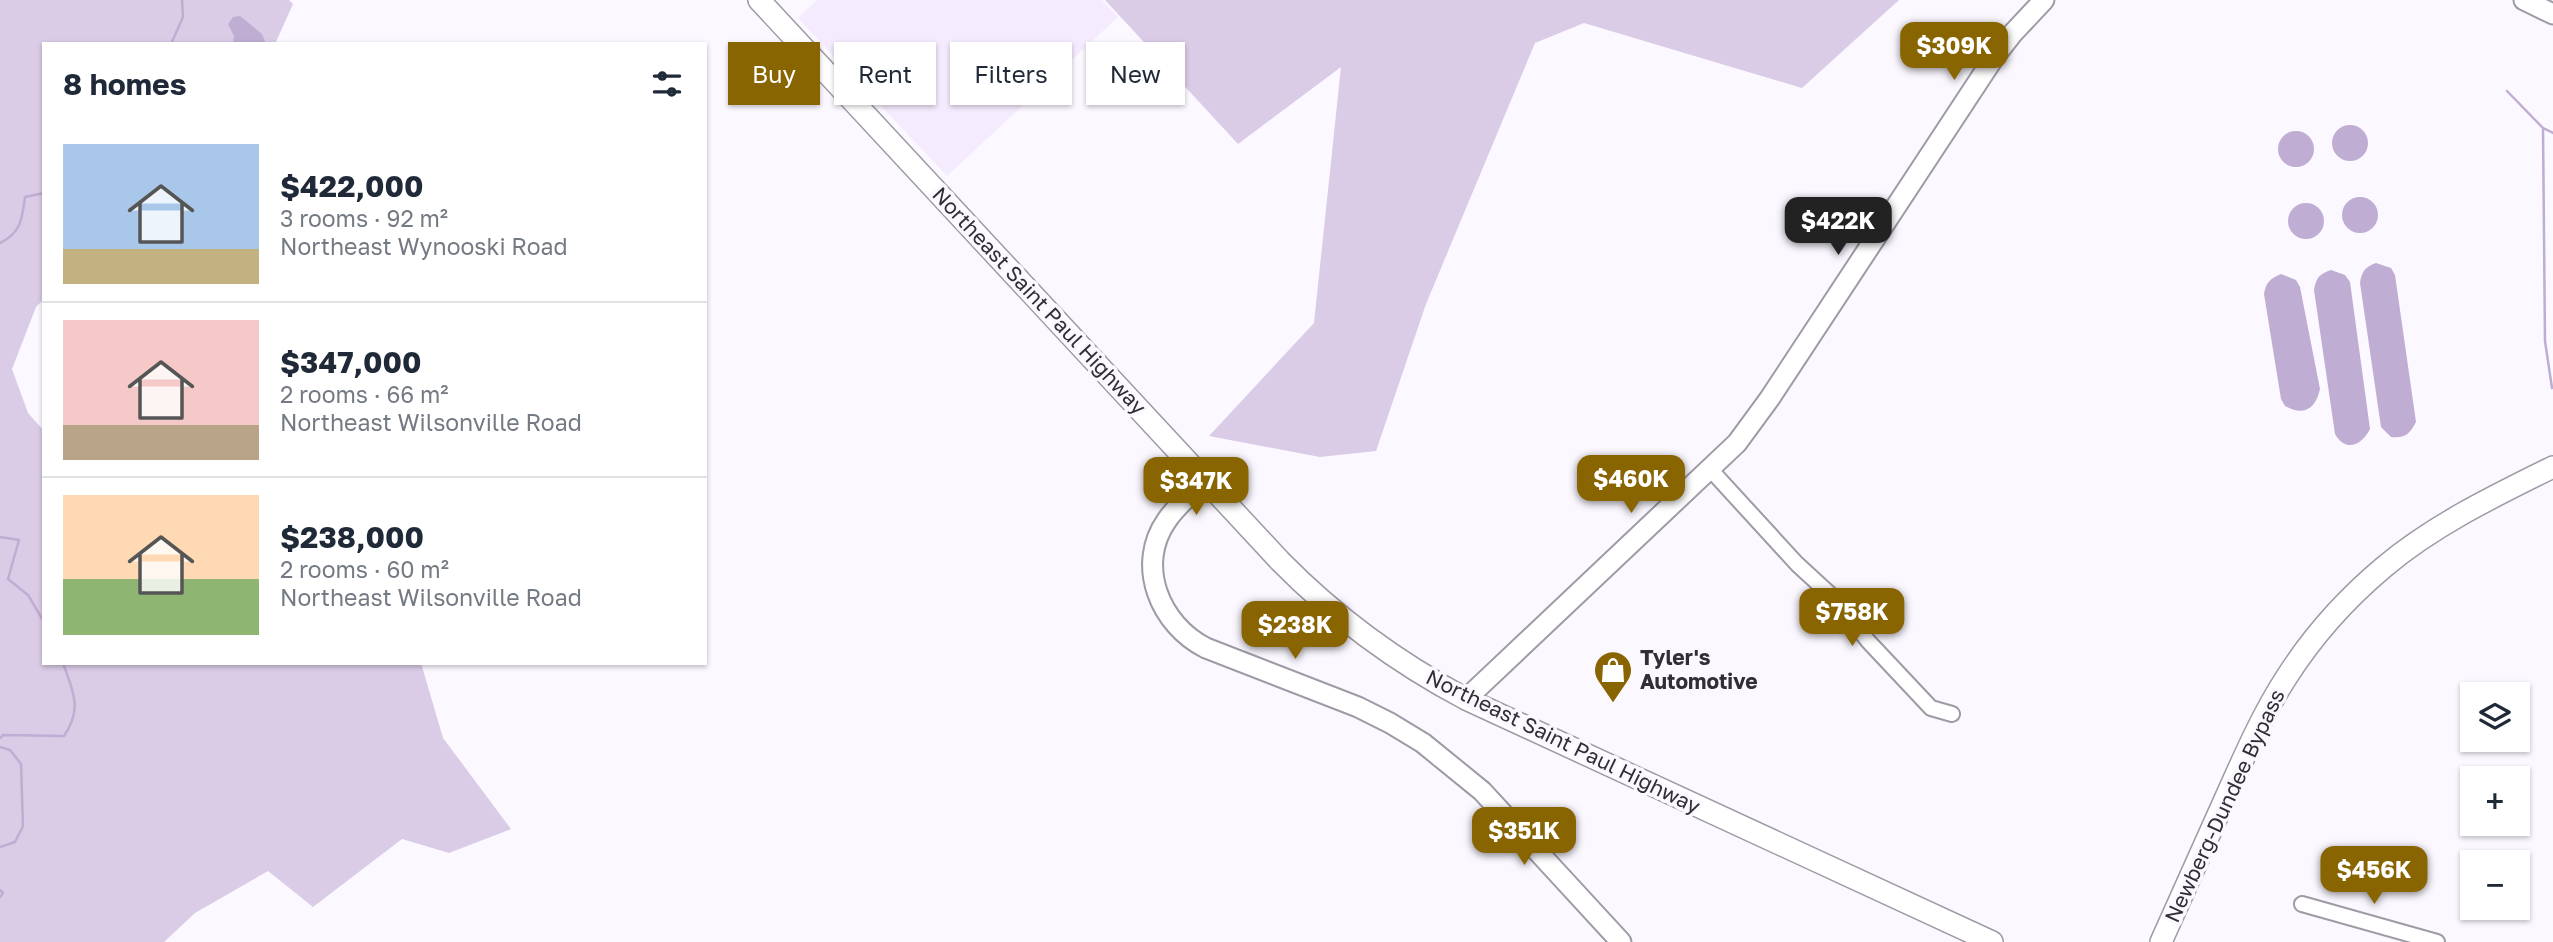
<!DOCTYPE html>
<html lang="en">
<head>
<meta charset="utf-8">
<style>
	:root { --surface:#fff; --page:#f2f2f3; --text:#1f2937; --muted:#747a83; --line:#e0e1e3; --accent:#886501 }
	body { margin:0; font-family:"Golos Text",sans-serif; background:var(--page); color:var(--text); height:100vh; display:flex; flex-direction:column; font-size:26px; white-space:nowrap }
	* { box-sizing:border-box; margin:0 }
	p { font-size:23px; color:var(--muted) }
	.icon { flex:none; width:38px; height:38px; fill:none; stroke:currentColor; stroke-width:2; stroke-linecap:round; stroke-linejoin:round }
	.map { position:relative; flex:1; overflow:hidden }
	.details { position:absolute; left:42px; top:42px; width:665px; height:623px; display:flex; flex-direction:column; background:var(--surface); border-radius:0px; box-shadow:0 2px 5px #0004 }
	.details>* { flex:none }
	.hud { position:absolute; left:728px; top:42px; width:665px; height:63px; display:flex; gap:14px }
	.buttons { position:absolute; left:2460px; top:682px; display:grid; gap:14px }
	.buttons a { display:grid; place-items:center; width:70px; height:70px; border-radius:0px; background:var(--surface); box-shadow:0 2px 5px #0004; font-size:35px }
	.price { position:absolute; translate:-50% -60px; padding:0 16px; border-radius:14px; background:var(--accent); color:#fff; font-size:23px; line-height:46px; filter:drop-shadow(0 2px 4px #0008) }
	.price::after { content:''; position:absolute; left:50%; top:42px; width:21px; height:16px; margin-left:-10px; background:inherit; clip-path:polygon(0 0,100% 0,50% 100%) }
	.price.active { background:#222; color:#fff }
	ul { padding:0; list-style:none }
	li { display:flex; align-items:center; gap:21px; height:175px; padding:0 21px }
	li+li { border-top:2px solid var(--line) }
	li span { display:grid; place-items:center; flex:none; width:196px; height:140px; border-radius:0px; color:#555 }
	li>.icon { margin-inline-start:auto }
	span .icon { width:84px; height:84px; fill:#fffc; stroke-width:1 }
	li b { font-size:30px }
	h2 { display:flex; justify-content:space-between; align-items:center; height:84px; padding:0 21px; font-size:30px }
	.tag { padding:0 24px; border-radius:0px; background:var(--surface); box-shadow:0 2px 5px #0004; font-size:24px; line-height:63px }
	.tag.active { background:var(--accent); color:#fff }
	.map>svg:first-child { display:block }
	.built { fill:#f5ebfe }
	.green { fill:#dacbe7 }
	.water { fill:#c0add3 }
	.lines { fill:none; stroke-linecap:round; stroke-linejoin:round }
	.stream { stroke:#c0add3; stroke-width:2.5 }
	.minor-casing { stroke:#9f9aa5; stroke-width:18 }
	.major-casing { stroke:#9f9aa5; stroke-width:23 }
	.highway-casing { stroke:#9f9aa5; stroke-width:24 }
	.minor { stroke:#fff; stroke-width:14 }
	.major { stroke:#fff; stroke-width:19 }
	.highway { stroke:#fff; stroke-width:21 }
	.labels { text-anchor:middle; stroke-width:7; stroke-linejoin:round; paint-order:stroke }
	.street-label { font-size:21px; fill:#312f33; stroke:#fbf8ff }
	.poi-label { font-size:21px; font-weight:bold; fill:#312f33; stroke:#fbf8ff; text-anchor:start }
</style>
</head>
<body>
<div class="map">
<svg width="2553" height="942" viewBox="0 0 2553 942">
	<rect width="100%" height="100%" fill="#fbf8ff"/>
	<!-- built -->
	<path class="built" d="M817 0H1102L1118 17 947 176 798 18Z"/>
	<!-- green -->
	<path class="green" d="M0 0H289L293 4 275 44H44V299L36 307 12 369 28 413 44 431V663H421L443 738 511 829 449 853 402 839 313 907 268 871 195 913 164 942H0Z
		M1105 0H1899L1802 88 1584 23 1535 43 1426 304 1376 451 1320 457 1209 436 1314 323 1341 67 1238 144Z"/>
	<!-- water -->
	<path class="water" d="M240 16 262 34 266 44H233L234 36 228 24 233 17Z
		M2332 143a18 18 0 1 1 36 0a18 18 0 1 1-36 0Z
		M2278 149a18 18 0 1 1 36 0a18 18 0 1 1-36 0Z
		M2342 215a18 18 0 1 1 36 0a18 18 0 1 1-36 0Z
		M2288 221a18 18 0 1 1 36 0a18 18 0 1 1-36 0Z
		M2376 263 2391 268 2395 275 2416 422C2409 435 2405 438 2391 437L2381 427 2360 283C2362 271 2365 267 2376 263Z
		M2331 270 2345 275 2350 282 2370 429C2362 445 2346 453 2335 434L2314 290C2316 278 2319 274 2331 270Z
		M2281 274 2296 280 2300 287 2320 389C2316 408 2304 417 2285 406L2281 399 2264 294C2266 282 2270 279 2281 274Z"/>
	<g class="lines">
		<!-- stream -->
		<path class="stream" d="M171 44 183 17 182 0
			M2507 91 2543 128 2553 133
			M2543 128 2545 341 2552 388
			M0 243C21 233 22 219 25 197L44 193
			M0 537 19 540 8 579 28 595 44 622
			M0 738 3 735 64 736C83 708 73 692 63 663
			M0 747 10 750 21 764 23 826 15 842 0 847
			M0 890 3 893 0 897"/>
		<defs>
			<path id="minor" d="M1710 469 1797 564 1834 598 1868 641 1931 708 1952 714
				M2302 904 2437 942"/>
			<path id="major" d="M2524 0 2553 14
				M1205 481C1192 493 1177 505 1167 520 1135 565 1160 625 1206 648L1358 707 1390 723 1423 743 1482 791 1621 942
				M1466 699 1737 443 1770 398 1995 56 2013 33 2044 0"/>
			<path id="highway" d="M759 0 1280 561C1336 618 1396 662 1466 699L1992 942
				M2161 942C2183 894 2204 845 2226 797 2244 757 2262 715 2286 678 2312 637 2347 598 2384 567 2434 525 2494 496 2553 467"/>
		</defs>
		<!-- minor casing -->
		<use href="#minor" class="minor-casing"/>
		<!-- major casing -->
		<use href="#major" class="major-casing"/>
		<!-- highway casing -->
		<use href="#highway" class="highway-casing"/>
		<!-- minor -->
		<use href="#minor" class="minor"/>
		<!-- major -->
		<use href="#major" class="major"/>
		<!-- highway -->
		<use href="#highway" class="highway"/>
	</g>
	<!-- icons -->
	<defs>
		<symbol id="shop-pin" viewBox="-11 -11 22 30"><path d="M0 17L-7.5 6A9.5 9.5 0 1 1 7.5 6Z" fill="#886501" stroke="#fbf8ff"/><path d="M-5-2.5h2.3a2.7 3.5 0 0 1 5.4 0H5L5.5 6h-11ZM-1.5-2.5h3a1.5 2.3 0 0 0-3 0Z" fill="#fff"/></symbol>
	</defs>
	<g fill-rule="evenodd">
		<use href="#shop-pin" x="1591" y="648" width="44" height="60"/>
	</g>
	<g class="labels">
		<!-- street labels -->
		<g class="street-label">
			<text transform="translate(1039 301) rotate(47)" y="7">Northeast Saint Paul Highway</text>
			<text transform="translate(1563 742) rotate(26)" y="7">Northeast Saint Paul Highway</text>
			<text transform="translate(2225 806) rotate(-65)" y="7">Newberg-Dundee Bypass</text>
		</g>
		<!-- poi labels -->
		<g class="poi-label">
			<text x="1640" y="665">Tyler's<tspan x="1640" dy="24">Automotive</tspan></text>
		</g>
	</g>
</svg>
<div class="buttons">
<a><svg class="icon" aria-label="layers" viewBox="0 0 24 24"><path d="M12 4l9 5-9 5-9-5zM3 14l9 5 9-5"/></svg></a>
<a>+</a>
<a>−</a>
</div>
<b class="price" style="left:1954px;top:82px">$309K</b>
<b class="price active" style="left:1838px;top:257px">$422K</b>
<b class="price" style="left:1631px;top:515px">$460K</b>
<b class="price" style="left:1196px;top:517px">$347K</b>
<b class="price" style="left:1852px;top:648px">$758K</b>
<b class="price" style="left:1295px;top:661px">$238K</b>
<b class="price" style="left:1524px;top:867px">$351K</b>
<b class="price" style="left:2374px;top:906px">$456K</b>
<div class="hud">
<a class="tag active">Buy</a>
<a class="tag">Rent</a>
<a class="tag">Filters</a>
<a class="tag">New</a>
</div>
<section class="details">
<h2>8 homes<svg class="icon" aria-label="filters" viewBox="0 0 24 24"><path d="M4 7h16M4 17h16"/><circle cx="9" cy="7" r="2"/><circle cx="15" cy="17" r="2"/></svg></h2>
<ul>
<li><span style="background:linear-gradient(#a9c7e8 75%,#c2b280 0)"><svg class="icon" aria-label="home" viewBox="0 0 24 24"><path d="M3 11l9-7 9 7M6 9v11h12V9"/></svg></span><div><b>$422,000</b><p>3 rooms · 92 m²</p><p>Northeast Wynooski Road</p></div></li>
<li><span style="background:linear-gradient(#f6c9c9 75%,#b9a48a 0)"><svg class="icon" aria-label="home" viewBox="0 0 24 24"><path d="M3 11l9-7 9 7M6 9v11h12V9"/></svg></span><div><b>$347,000</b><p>2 rooms · 66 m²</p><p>Northeast Wilsonville Road</p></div></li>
<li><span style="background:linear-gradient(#ffd9b3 60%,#8fb573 0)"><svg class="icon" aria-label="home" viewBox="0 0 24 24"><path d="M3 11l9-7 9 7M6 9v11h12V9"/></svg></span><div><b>$238,000</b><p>2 rooms · 60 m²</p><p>Northeast Wilsonville Road</p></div></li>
</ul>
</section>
</div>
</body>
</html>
